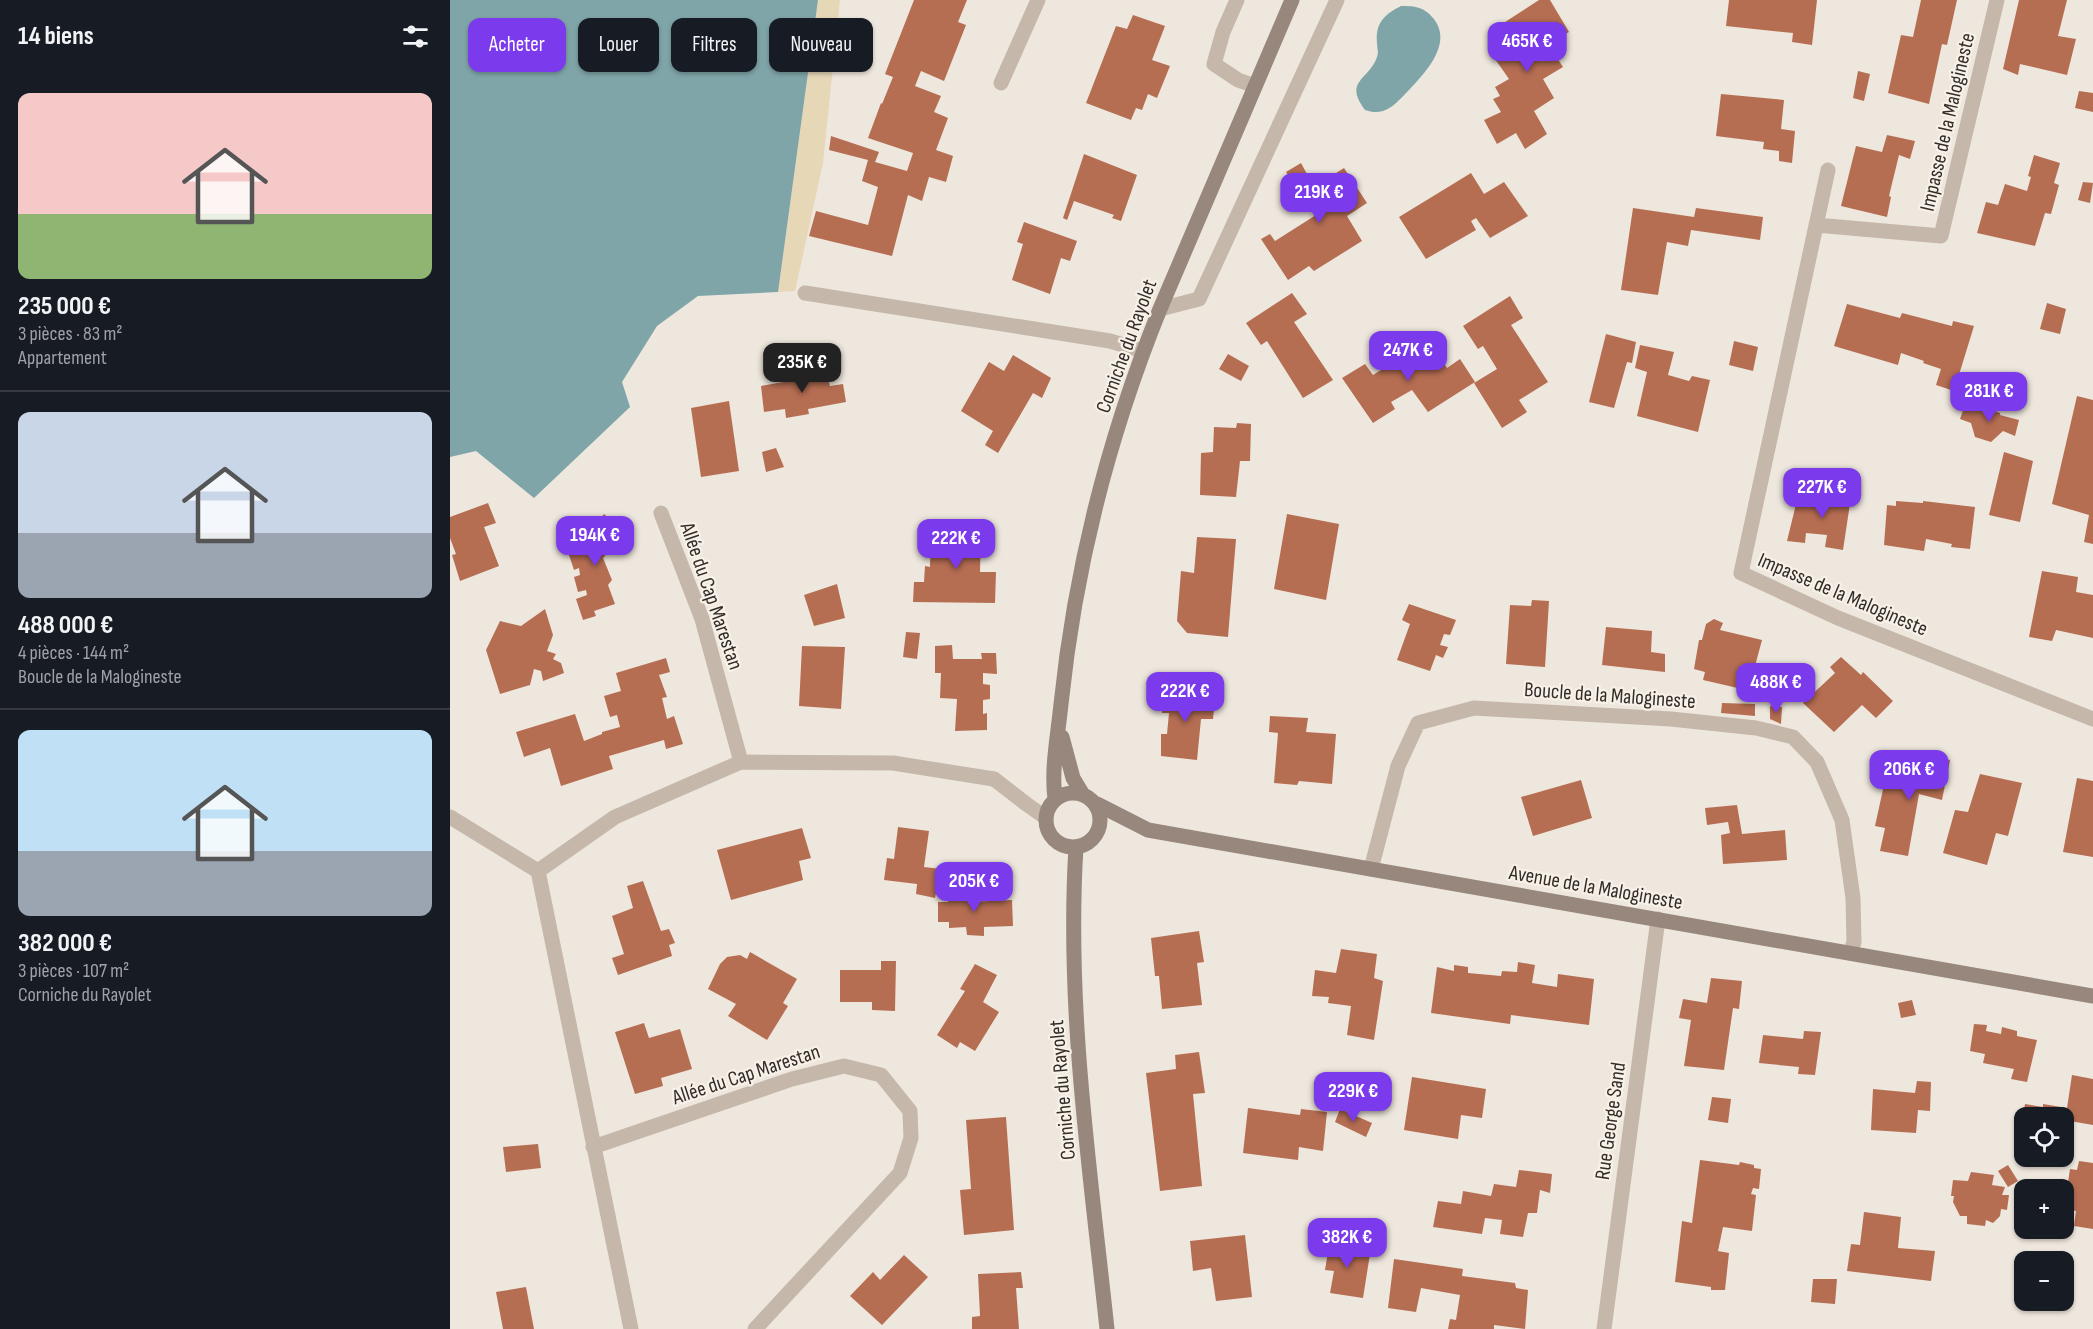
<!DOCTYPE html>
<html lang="fr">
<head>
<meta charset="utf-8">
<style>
	:root { --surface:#171b24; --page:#20242c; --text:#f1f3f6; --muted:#9ea1a6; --line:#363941; --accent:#7c3aed }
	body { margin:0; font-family:"Sofia Sans Condensed",sans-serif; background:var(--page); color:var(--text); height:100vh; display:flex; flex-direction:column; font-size:22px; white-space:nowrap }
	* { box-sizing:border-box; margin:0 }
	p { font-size:20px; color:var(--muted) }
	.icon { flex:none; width:33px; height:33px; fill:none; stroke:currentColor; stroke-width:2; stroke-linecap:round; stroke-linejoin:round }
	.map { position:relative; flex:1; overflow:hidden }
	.panel { display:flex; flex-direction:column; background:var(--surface); width:450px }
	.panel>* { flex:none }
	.guide { position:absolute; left:18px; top:18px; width:570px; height:54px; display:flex; gap:12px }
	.tools { position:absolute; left:1564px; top:1107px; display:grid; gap:12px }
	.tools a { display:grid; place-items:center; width:60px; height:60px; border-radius:12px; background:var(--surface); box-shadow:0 2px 4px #0004; font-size:30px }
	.price { position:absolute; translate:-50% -51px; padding:0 14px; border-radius:12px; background:var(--accent); color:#fff; font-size:20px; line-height:39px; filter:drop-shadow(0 2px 3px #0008) }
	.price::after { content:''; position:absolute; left:50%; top:36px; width:18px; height:14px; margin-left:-9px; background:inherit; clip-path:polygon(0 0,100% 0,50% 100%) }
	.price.on { background:#222; color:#fff }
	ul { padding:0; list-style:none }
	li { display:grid; align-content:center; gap:12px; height:318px; padding:0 18px }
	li+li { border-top:2px solid var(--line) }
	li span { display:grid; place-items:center; height:186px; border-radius:12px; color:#555 }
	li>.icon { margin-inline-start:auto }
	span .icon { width:108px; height:108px; fill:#fffc; stroke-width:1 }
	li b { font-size:26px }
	h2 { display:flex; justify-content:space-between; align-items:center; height:72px; padding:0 18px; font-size:26px }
	.chip { padding:0 21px; border-radius:12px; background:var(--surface); box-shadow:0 2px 4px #0004; font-size:21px; line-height:54px }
	.chip.on { background:var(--accent); color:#fff }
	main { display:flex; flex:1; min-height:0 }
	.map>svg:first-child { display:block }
	.sand { fill:#e6d7b7 }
	.water { fill:#7fa5a8 }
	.building { fill:#b66e53 }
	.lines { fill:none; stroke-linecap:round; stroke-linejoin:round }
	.lane { stroke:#c5b7aa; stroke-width:15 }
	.street { stroke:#c5b7aa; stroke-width:15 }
	.secondary { stroke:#98877c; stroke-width:15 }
	.labels { text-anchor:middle; stroke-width:4.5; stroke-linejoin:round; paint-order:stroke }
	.street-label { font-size:21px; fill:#332c29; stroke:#f7f1e8 }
</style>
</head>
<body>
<main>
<section class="panel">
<h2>14 biens<svg class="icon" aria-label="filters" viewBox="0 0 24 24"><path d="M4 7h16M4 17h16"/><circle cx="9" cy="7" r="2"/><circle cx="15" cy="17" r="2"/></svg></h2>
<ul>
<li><span style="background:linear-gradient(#f6c9c9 65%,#8fb573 0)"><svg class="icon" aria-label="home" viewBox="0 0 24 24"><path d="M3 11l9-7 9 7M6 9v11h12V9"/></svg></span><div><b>235 000 €</b><p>3 pièces · 83 m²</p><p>Appartement</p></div></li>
<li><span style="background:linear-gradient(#c9d6e8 65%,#9aa5b1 0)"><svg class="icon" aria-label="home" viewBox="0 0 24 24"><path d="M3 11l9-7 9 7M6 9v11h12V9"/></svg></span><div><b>488 000 €</b><p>4 pièces · 144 m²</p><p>Boucle de la Malogineste</p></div></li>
<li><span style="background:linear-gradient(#bfe0f5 65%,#9aa5b1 0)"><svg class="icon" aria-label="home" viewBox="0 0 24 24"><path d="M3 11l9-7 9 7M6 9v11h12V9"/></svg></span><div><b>382 000 €</b><p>3 pièces · 107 m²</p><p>Corniche du Rayolet</p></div></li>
</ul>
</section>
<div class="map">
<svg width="1643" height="1329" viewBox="0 0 1643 1329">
	<rect width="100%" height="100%" fill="#eee7dd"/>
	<!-- sand -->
	<path class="sand" d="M368 0H390L373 163 345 291 328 292Z"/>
	<!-- water -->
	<path class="water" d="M0 0H368L328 292 248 296 207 326 172 382 180 407 84 498 26 451 0 457Z
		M951 6C966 6 974 7 984 19 1003 44 975 73 958 91 951 98 943 108 933 111 927 113 921 112 915 110 893 81 919 80 927 57 929 52 927 48 927 43 925 23 935 14 951 6Z"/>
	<!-- building -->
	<path class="building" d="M464 0H517L508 22 516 25 494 81 471 71 465 86 491 96 484 112 498 118 486 150 503 156 496 182 479 177 472 201 458 195 442 256 359 236 366 211 418 225 428 187 412 181 418 160 379 150 381 136 429 152 425 162 457 171 463 153 418 138 431 103 432 104 443 77 435 74Z
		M1089 0H1100L1119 32 1098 44 1113 67 1093 79 1104 98 1084 111 1097 134 1075 149 1066 133 1047 144 1034 120 1051 112 1043 99 1050 96 1045 87 1059 79 1045 59 1061 49 1053 35 1055 34 1052 24Z
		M1279 0H1367L1362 45 1342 42 1343 33 1276 26Z
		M1471 0H1507L1497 45 1492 44 1479 104 1438 93 1451 35 1463 37Z
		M1569 0H1617L1608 36 1626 39 1617 75 1570 64 1568 75 1553 69Z
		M683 15 715 26 702 60 720 66 707 98 698 94 692 110 686 108 681 120 636 103 666 26 677 29Z
		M1408 71 1420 74 1414 101 1403 98Z
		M1629 91 1643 93V112L1625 108Z
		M1271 94 1334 100 1331 129 1345 131 1342 163 1329 161V151L1313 149 1314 142 1266 136Z
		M1437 135 1465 141 1460 159 1449 155 1439 196 1441 197 1437 217 1391 206 1406 146 1432 152Z
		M634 154 687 175 671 221 662 218 664 215 624 201 617 220 613 218Z
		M1584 155 1610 163 1604 183 1609 185 1601 214 1595 213 1585 246 1527 233 1536 202 1548 205 1555 184 1577 191 1581 177 1578 176Z
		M851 163 864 187 894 168 917 203 897 216 912 241 864 271 859 266 838 280 811 239 820 234 825 241 866 215 836 172Z
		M1021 173 1034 194 1054 182 1078 216 1040 238 1026 218 1021 221 1026 230 976 259 949 217Z
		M1633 182 1643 183 1640 203 1628 200Z
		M1183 208 1244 217 1246 208 1313 217 1310 240 1241 230 1238 246 1217 242 1208 295 1171 290Z
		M574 222 627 241 620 261 611 258 600 294 562 280 573 244 567 242Z
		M842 293 857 314 844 322 883 380 853 398 817 341 811 345 796 323Z
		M1060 296 1073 318 1061 325 1098 382 1069 400 1077 412 1052 428 1024 383 1047 369 1033 346 1028 349 1013 326Z
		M1597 303 1616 309 1610 334 1590 329Z
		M1397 304 1450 318 1452 313 1502 326 1503 321 1524 326 1504 391 1486 385 1491 369 1473 363 1474 361 1451 353 1448 365 1384 346Z
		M1156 334 1186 342 1182 363 1177 362 1164 408 1139 402Z
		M979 340 997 368 1010 359 1025 382 978 412 962 390 941 402 945 409 923 423 892 378 915 364 923 375Z
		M1284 341 1308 347 1303 371 1279 365Z
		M1190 345 1224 352 1218 375 1239 381 1242 376 1260 380 1248 432 1187 416 1197 372 1185 368Z
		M778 354 799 366 791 381 769 369Z
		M563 355 601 378 592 398 583 393 548 453 535 445 543 431 511 411 539 362 554 371Z
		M366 367 368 380 378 379 380 386 393 384 396 402 358 409 359 414 336 418 335 409 314 412 311 386 345 380 344 370Z
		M1627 396 1643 400V544L1634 542 1639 515 1602 504Z
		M279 401 289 471 251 477 241 408Z
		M1515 405 1531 410 1532 408 1542 410 1550 413V415L1569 420 1565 436 1553 431 1541 442 1525 437 1521 423 1510 419Z
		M787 423 801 424 800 461H790L786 497 750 495 751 453 763 452 764 427 786 428Z
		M326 448 334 467 316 472 312 452Z
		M1554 452 1583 461 1570 522 1539 515Z
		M1363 491 1401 497 1393 550 1375 547 1377 535 1356 533 1355 543 1337 541 1347 500 1361 502Z
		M1446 501 1473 503V501L1525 507 1520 549 1501 547 1502 544 1476 539 1474 551 1434 545 1437 505 1446 506Z
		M38 503 46 523 34 527 49 566 10 581 2 555 6 554 0 538V517Z
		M154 514 175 533 153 558 162 580 158 585 165 604 144 611 146 616 133 620 126 599 137 595 136 590 128 592 124 577 130 575 129 568 124 570 116 546 143 537 142 530Z
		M837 514 889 524 876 600 824 589Z
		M531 529 530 572H546L545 603 463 602 464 582H474L475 566 480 567 481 530Z
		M747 537 786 539 778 637 737 633 727 621 731 571 744 573Z
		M1592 571 1628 577 1626 592 1643 595V638L1606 630 1602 641 1579 637Z
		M387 584 395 618 364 626 354 595Z
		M1082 600 1099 601 1095 667 1056 664 1060 605 1081 606Z
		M959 604 1006 620 1000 635 994 634 990 645 998 647 993 658 986 655 980 671 947 660 960 624 952 620Z
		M95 609 103 635 97 651 106 654 103 659 111 663 114 673 93 681 91 671 84 669 80 685 50 694 36 650 50 621 71 626Z
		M1264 619 1273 623 1270 630 1312 640 1305 666 1310 668 1305 692 1253 680 1255 672 1244 669 1249 640H1252L1256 624Z
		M1156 627 1202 631 1201 652 1215 654V672L1152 665Z
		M456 632 470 633 467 659 453 657Z
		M502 645 503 659H532L531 653H546L547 674 533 673V684L540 685V699L533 700V714L537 713V730L505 731 507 699 490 698 491 673H485V646Z
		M352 646 395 647 391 709 349 706Z
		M1391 657 1411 675 1413 672 1443 701 1426 718 1412 705 1384 732 1353 703 1385 673 1380 667Z
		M216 658 220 672 209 675 217 697 212 698 217 719 224 716 233 744 216 749 214 740 159 756 163 769 111 786 100 748 74 757 66 732 125 714 134 741 152 734V732L170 727 167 715 160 717 154 696 171 691 166 673Z
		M725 690 763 694 761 697H765L763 719H751L747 760 711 756V734H717L719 713H712L714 694 725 695Z
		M1272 703 1305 704V716L1271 713Z
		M1320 706 1332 707 1331 724 1320 719Z
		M820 716 858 718 856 732 886 734 882 784 849 781 847 785 824 783 828 733 819 732Z
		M1465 755 1500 760 1492 800 1469 794 1458 856 1430 851 1435 828 1425 826 1434 785H1445L1448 771 1461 772Z
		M1530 774 1572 783 1558 836 1546 833 1537 865 1493 853 1505 810 1518 812Z
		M1627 778 1643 781V857L1613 852Z
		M1131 780 1142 818 1083 836 1071 797Z
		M1287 805 1292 834 1335 830 1337 860 1273 864 1271 835 1280 833 1278 822 1257 825 1255 808Z
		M448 827 479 831 474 867 491 869 485 898 466 894 467 884 434 880 437 858 444 859Z
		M352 828 361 858 349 861 353 880 281 900 267 850Z
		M193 881 211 931 219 929 225 943 219 945 222 956 168 975 162 958 174 954 162 916 183 908 177 886Z
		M519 890 520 902 562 900 563 926 534 927V936L517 935 516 927 499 928V922H488V902H498L499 891Z
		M749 931 754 962 747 963 752 1005 712 1009 709 976H705L701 938Z
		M891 949 927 954 924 978 933 981 924 1040 897 1035 901 1006 878 1003 879 997 862 996 865 970 886 973Z
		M300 952 347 979 333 1003 338 1006 317 1040 278 1016 286 1004 258 989 270 964 277 957 290 955 297 959Z
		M431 961H446L445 1011 422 1010V1002H390V970H431Z
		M1068 962 1085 965 1082 983 1107 987 1108 974 1144 979 1139 1025 1061 1015 1060 1024 981 1013 987 967 1004 971V965L1018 967V973L1051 976 1052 971 1067 972Z
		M525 964 547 975 533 1002 549 1012 525 1051 510 1042 507 1048 487 1035 515 991 510 989Z
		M1261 978 1292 981 1289 1009 1283 1008 1274 1070 1234 1066 1241 1020 1229 1018 1233 999 1257 1003Z
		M1462 1000 1466 1015 1451 1018 1448 1003Z
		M194 1023 199 1038 230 1029 242 1069 211 1078 213 1086 185 1094 165 1032Z
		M1524 1024 1537 1025 1536 1031 1551 1034 1552 1027 1567 1031V1036L1587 1040 1577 1082 1561 1079 1564 1069 1533 1063 1535 1054 1520 1051Z
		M1354 1031 1371 1032 1365 1075 1348 1074 1349 1067 1309 1063 1313 1035 1353 1039Z
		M749 1052 755 1093 743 1094 752 1186 710 1191 696 1073 726 1069 725 1055Z
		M1622 1075 1643 1079V1125L1614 1120V1118H1575V1134L1570 1133 1575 1104 1593 1107V1104L1617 1108Z
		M962 1077 1036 1089 1032 1118 1011 1115 1008 1139 954 1130Z
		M1467 1081 1481 1082 1480 1111 1468 1110 1466 1133 1421 1130 1423 1089 1465 1093Z
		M1262 1097 1281 1099 1278 1123 1258 1120Z
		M798 1108 850 1115 851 1109 877 1112 873 1151 849 1147 848 1160 793 1153Z
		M890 1109 922 1123 916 1137 885 1122Z
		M556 1117 564 1230 514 1235 510 1190 521 1189 516 1120Z
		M88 1144 91 1168 56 1172 53 1147Z
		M1250 1160 1289 1165 1290 1162 1304 1165V1168L1311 1169 1309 1189 1303 1188 1301 1194 1306 1195 1302 1231 1273 1227 1268 1251 1279 1253 1275 1290H1261V1287L1225 1282 1232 1221 1242 1223Z
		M1629 1161 1643 1163V1229L1624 1226 1626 1211 1614 1209 1620 1169 1627 1170Z
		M1558 1165 1568 1181 1558 1187 1548 1171Z
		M1069 1170 1102 1174 1100 1193 1090 1190 1087 1213H1078L1073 1237 1050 1234 1052 1220 1035 1218 1032 1234 983 1227 988 1201 1011 1204 1013 1191 1041 1196 1044 1184 1066 1187Z
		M1521 1172 1544 1175 1542 1185 1555 1187 1552 1195H1559L1557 1210 1551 1209 1550 1216 1543 1223 1536 1220 1535 1226 1517 1224V1216H1510L1503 1202 1504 1196H1501L1503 1180 1518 1181Z
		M1414 1212 1451 1217 1448 1248 1485 1251 1481 1281 1397 1271 1401 1244 1410 1245Z
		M795 1235 802 1297 766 1301 761 1268 743 1271 740 1241Z
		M880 1239 898 1241 897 1251 920 1254 913 1298 880 1293 884 1271 875 1270Z
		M454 1255 478 1277 432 1325 400 1296 423 1272 430 1280Z
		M944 1259 1013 1269 1012 1276 1065 1283 1066 1288 1078 1290 1075 1329 1044 1325V1329H998L1000 1319 1006 1320 1010 1295 971 1288 966 1312 938 1308Z
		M571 1272 573 1288H566L569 1329H522V1317L530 1316 528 1274Z
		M1363 1279H1387L1385 1304 1361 1302Z
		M76 1287 84 1329H53L46 1292Z"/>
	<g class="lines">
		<!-- lane -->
		<path class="lane" d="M787 0 773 32 764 64 788 80 805 86
			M551 83 588 0
			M1378 170 1291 573 1388 618 1643 719
			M1366 225 1491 236 1547 0
			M355 293 660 341 693 351
			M710 309 749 299 887 0
			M211 513 252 619 291 762
			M544 779 575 803"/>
		<!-- street -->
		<path class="street" d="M575 803 596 818
			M0 817 88 871
			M921 869 948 766 968 723 1024 708 1221 719 1306 728 1343 737 1367 762 1392 820 1403 898 1404 942 1400 953
			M143 1147 342 1079 394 1066 431 1075 460 1111 461 1138 450 1173 305 1329
			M181 1329 88 871 165 817 291 762 443 763 544 779
			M1154 1329 1208 919"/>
		<!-- secondary -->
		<path class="secondary" d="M612 737 623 778 632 793
			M596 820a27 27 0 1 1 54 0a27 27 0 1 1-54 0Z
			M605 799C601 768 608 735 611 704 625 569 659 435 710 309L842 0
			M647 804 698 830 1643 996
			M626 847C616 1008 640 1169 657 1329"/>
	</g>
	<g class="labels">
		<!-- street labels -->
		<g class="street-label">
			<text transform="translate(1497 122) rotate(-77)" y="7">Impasse de la Malogineste</text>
			<text transform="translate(676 346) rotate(-70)" y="7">Corniche du Rayolet</text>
			<text transform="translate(1393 594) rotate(23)" y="7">Impasse de la Malogineste</text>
			<text transform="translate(262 596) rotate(71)" y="7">Allée du Cap Marestan</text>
			<text transform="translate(1160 695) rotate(4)" y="7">Boucle de la Malogineste</text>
			<text transform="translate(1146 887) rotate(10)" y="7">Avenue de la Malogineste</text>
			<text transform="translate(296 1074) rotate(-18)" y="7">Allée du Cap Marestan</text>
			<text transform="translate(612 1090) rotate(-95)" y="7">Corniche du Rayolet</text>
			<text transform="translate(1160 1121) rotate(-82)" y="7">Rue George Sand</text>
		</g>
	</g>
</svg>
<div class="tools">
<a><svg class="icon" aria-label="locate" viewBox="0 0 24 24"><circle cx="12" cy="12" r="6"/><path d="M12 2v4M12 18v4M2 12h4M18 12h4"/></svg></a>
<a>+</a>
<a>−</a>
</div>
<b class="price" style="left:1077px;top:73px">465K €</b>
<b class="price" style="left:869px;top:224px">219K €</b>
<b class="price" style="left:958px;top:382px">247K €</b>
<b class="price on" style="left:352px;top:394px">235K €</b>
<b class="price" style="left:1539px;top:423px">281K €</b>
<b class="price" style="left:1372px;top:519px">227K €</b>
<b class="price" style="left:145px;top:567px">194K €</b>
<b class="price" style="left:506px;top:570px">222K €</b>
<b class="price" style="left:1326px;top:714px">488K €</b>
<b class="price" style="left:735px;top:723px">222K €</b>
<b class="price" style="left:1459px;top:801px">206K €</b>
<b class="price" style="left:524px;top:913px">205K €</b>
<b class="price" style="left:903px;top:1123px">229K €</b>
<b class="price" style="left:897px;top:1269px">382K €</b>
<div class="guide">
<a class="chip on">Acheter</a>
<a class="chip">Louer</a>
<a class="chip">Filtres</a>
<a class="chip">Nouveau</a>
</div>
</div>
</main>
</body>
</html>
